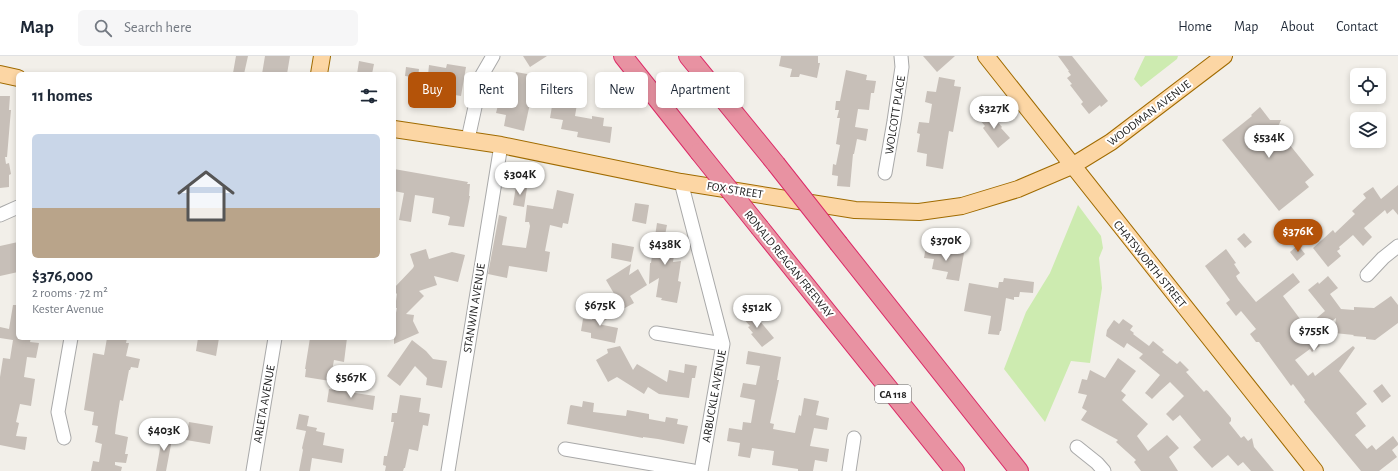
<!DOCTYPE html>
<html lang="en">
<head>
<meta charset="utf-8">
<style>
	:root { --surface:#fff; --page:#f6f6f7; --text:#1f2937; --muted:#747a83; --line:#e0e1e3; --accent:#b45309 }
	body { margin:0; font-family:"Alegreya Sans",sans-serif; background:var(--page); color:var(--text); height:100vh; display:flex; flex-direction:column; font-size:15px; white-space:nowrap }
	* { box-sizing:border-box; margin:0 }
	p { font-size:13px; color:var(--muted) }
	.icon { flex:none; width:22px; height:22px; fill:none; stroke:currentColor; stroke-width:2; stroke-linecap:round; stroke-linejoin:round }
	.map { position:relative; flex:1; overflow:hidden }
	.panel { position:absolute; left:16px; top:16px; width:380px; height:268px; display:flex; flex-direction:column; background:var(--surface); border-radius:6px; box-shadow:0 2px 6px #0003 }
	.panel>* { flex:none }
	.banner { position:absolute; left:408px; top:16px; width:380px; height:36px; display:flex; gap:8px }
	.fabs { position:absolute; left:1350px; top:12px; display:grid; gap:8px }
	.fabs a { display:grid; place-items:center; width:36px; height:36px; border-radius:6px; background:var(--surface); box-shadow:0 2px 6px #0003; font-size:20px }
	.price { position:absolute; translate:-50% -34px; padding:0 9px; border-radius:14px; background:#fff; color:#222; font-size:13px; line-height:26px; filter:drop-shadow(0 1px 2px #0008) }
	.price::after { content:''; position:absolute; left:50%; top:24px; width:12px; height:9px; margin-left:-6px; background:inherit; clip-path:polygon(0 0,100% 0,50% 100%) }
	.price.active { background:var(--accent); color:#fff }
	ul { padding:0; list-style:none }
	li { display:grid; align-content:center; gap:8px; height:212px; padding:0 16px }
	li+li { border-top:1px solid var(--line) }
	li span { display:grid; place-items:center; height:124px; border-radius:6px; color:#555 }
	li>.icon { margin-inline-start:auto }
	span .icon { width:72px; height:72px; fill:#fffc; stroke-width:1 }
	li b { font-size:17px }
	h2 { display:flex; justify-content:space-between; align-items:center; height:48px; padding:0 16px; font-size:17px }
	.chip { padding:0 14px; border-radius:6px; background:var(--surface); box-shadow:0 2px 6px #0003; font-size:14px; line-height:36px }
	.chip.active { background:var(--accent); color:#fff }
	header { display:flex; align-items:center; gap:24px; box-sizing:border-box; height:56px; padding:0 20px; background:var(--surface); border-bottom:1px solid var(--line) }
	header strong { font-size:19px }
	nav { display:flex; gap:22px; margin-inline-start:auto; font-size:14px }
	.search { width:280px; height:36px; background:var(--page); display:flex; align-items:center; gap:10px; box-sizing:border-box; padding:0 14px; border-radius:6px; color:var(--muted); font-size:15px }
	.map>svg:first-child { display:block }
	.grass { fill:#cdebb0 }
	.building { fill:#c7bfb8 }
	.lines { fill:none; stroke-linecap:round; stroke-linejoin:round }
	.minor-casing { stroke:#a9a9a9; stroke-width:15 }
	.major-casing { stroke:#a06b00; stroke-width:18 }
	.highway-casing { stroke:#dc2a67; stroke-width:20 }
	.minor { stroke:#fff; stroke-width:13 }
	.major { stroke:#fcd6a4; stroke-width:16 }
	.highway { stroke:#e892a2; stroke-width:18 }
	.highway-bridge-casing { stroke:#dc2a67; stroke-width:20; stroke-linecap:butt }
	.highway-bridge { stroke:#e892a2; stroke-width:18 }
	.labels { text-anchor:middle; stroke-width:4; stroke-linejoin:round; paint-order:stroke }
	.shield { fill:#fff; stroke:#646464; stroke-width:1 }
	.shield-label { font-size:11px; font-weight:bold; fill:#222 }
	.street-label { font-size:12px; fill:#222; stroke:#fff }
</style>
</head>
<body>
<header>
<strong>Map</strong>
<div class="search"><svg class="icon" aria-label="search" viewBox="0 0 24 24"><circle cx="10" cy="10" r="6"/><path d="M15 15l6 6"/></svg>Search here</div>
<nav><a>Home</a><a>Map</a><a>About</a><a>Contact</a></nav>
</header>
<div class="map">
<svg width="1398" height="415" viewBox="0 0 1398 415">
	<rect width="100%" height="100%" fill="#f2efe9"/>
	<!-- grass -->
	<path class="grass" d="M1145 0H1178L1177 3 1141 31 1134 23Z
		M1078 149 1101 180 1103 192 1099 202 1102 232 1090 307 1071 305 1045 366 1004 313 1026 256 1050 217Z"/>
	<!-- building -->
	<path class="building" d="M236 0H248L244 18 233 17Z
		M265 0H290L287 18H262Z
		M523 0H547L530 11Z
		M781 0H818V7H820L817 22 800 18 799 21H790L792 13 779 10Z
		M923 0H955L937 16Z
		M1058 0H1072L1108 45 1101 51 1100 49 1089 58 1081 48 1083 46 1070 29 1072 28 1067 22 1071 19 1068 15H1069Z
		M359 5 374 8 372 18H357Z
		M447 8 466 11 461 40 443 37 446 22 428 19 429 9 446 12Z
		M406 11 419 13 418 22 405 20Z
		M846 14 867 19 866 24 876 25 874 37H871L869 54 858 53 855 71 868 73 866 85 857 83 854 98H853L850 131 837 130 838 120 832 119 833 108 836 109 840 89 836 88 840 62H837L839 54H835L836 45H840Z
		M516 16 544 21 540 42 535 41V44L531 43 524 75 504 70 506 59 496 57 499 45H501L504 27 513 28Z
		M939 21 955 24 954 30 961 31 953 76 949 75 943 113 926 110 927 98 917 96 920 78 917 77 919 66 929 67 932 48 925 46 927 35 936 36Z
		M554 38 578 42 575 60 592 63V60L604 62 603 70 612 71 610 87 577 81 578 76 561 73 563 64 550 62Z
		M0 40H10L9 54H11L10 65 7 101H5L6 108 9 107 11 118 9 119V131L0 132Z
		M1260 51 1270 64H1281L1277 73 1314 119 1305 126 1309 131 1279 155 1222 84 1252 60 1251 59Z
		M988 55 1002 71 1001 72 1010 82 998 92 983 72 985 70 979 63Z
		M394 113 468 126 467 128H470L469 140H470L464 171 448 169 450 161 448 160 432 157 434 142 415 139 411 166 399 164 404 137 394 135Z
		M1398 129V159L1393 153 1387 158 1385 154 1364 172 1372 181 1363 190 1353 179 1339 191 1340 193 1337 195 1341 200 1328 211 1313 192 1333 174 1335 177 1355 158 1352 155 1366 142 1363 138 1373 131 1381 143Z
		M516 130 527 132 524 151 513 149Z
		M557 134 574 138 568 168 563 167 562 172 550 169 545 195 550 196 547 216 509 210 507 222 488 218 499 159 507 161 502 189 526 192 530 170 529 166H525L527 149 553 153Z
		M635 147 649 149 646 168 632 165Z
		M657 167 667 169 665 179 677 181 673 206 681 205 678 225 681 226 677 247 661 244 662 242 656 241 659 222 649 228 650 207H651Z
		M1244 177 1252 186 1245 192 1237 183Z
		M18 186V216L0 220V190Z
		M612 187 634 191 631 206 611 202Z
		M1298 189 1305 198 1297 205 1290 196Z
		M926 190 964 197 959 225 946 223 948 216 932 213 934 203 924 202Z
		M426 193 429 203 452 196 465 199 458 226 434 220 437 229 419 235 424 240 406 258 414 259 413 265 419 277 394 288V266L397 252H395L397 238 394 235V232L413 212 414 210 410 198Z
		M1226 193 1236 207 1234 208 1240 217 1236 220 1238 224 1256 246 1293 217 1300 226 1283 240 1306 271 1325 255 1308 234 1318 226 1319 228 1328 220 1338 232 1330 238 1341 253 1354 254V251L1374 252 1391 240 1398 249V267L1375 284 1366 283V281L1353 280 1354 279 1334 277 1336 262 1319 275 1308 274 1320 290 1312 296 1310 293 1295 304 1308 320 1313 316 1315 320 1353 290 1355 292 1339 315 1367 348 1356 357 1366 370 1355 379 1367 393 1372 389 1376 394 1393 380 1398 387V389L1392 394 1397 401 1379 415H1361L1304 346 1305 344 1293 328 1291 330 1259 286H1256L1250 278 1256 273 1241 255 1236 260 1226 247 1230 244 1205 210Z
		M631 208 629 219 638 213 647 229 630 240 634 247 623 253 606 224Z
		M1004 222 1034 226 1033 237 1020 236 1019 241H1014V244L1006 242 1001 275H1000L999 279 988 278 991 260 964 255 969 227 998 232 999 226H1003Z
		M13 249H18V282H31L30 286 39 287 36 302 27 301 24 321 35 323 31 350 20 348 16 366 19 367 16 380 27 381 25 394 0 389V321L3 302 10 303 13 284 0 282V271L9 273Z
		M594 253 618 257 598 268 618 272 615 287 591 282V277L581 275 583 263 592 264Z
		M750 253 774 282 762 291 751 278 753 277 748 271 750 270 741 260Z
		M1123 263 1133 270 1130 274 1134 277 1133 278 1149 290 1153 285 1164 294 1162 296 1177 308 1180 305 1189 314 1186 316 1204 336 1206 334 1208 335 1231 362V365L1229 367 1241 382 1244 380 1248 385 1252 382 1254 391 1274 415H1251L1243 406 1238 410 1228 399 1212 412 1193 391 1201 384 1180 359 1173 365 1166 358 1184 340 1170 326 1160 335 1152 343 1145 337 1160 319 1139 302 1143 298 1127 287 1124 292 1106 280 1107 274 1114 264 1119 268Z
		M107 282H127L126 287H129L126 300 140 303 138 312 131 311 130 314H129L123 345 120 344 116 369 115 378 128 381 125 398H128L126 407 115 406V409L122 411 121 415H91L93 405 99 406 102 388 95 386 98 370 92 369 94 356 84 354 93 297 104 299Z
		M198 282H219L216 300 196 295Z
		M310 282H347L344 306 334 304 330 325 305 321 306 313H305Z
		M412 284 426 295 433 303 447 305 442 332 426 329 427 322 415 310 400 330 387 320Z
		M620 290 633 314 637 308 667 326 669 314 684 317 685 308 697 310 695 322H692L689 342 659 338 648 331 644 338 617 321 608 326 596 304 608 297 607 293Z
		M748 295 781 301 777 324H779L770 367 774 368 773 373 795 377 799 359 801 360 804 342 819 345 816 359 829 362 827 374 814 372 810 390 829 393 827 406 815 404 813 415H798V413L772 409 774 395 752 392 750 402 738 400 740 387 727 385 729 372 742 374 743 366 751 367 755 344 740 341 743 327 756 329 760 310 746 308Z
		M1118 302 1136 315 1121 335 1126 339 1122 344 1148 368 1137 380 1148 395 1167 379 1179 392 1169 401 1178 415H1141L1134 406 1136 404 1116 386 1118 384 1081 364 1087 355 1082 352 1087 339 1078 337 1082 323 1087 324 1090 314 1105 322Z
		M1382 328 1391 340 1382 347 1373 335Z
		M329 333 375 340 373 354 327 346Z
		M400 339 421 342 419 356 430 358 428 370 423 369 418 395 409 393 405 412H404L403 415H385L386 410 383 409 384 400H387L394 366H391L392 357H397Z
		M583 345 594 347 593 356 626 360 627 354 649 358V363L665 366 666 361 678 363 677 368 688 370 684 388 658 383 643 381V382L567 368 570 350 571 349 582 351Z
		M299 358 309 360 307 370 317 372 316 375 325 377 323 389 344 393 342 407 312 402 310 415H299L303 394 302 392 306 375 296 373Z
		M189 366 213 370 210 388 186 384Z
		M163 376 173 378 166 415H156Z"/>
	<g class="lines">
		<defs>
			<path id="minor" d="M468 83 482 19 493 0
				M885 117 894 65 902 11 901 0
				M681 126 723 288 701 415
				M0 159 18 151
				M1367 219 1383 202 1398 190
				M656 277 723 288
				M64 382 58 356 71 282
				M1077 391 1097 407 1104 415
				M565 393 693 415
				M253 415 275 282
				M448 415 501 89
				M849 415 854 382"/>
			<path id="major" d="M986 0 1315 415
				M0 18 18 22
				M319 18 322 0
				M394 73 501 89 681 126 855 154 919 156 962 150 1018 133 1072 110 1111 86 1224 0"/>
			<path id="highway" d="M623 0 699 96
				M688 0 776 108
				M760 172 955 415
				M839 188 1019 415"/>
		</defs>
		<!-- minor casing -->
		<use href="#minor" class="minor-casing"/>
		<!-- major casing -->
		<use href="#major" class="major-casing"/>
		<!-- highway casing -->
		<use href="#highway" class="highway-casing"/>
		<!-- minor -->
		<use href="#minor" class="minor"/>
		<!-- major -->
		<use href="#major" class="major"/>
		<!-- highway -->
		<use href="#highway" class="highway"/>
		<defs>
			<path id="highway-bridge" d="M699 96 760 172
				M776 108 839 188"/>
		</defs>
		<!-- highway-bridge casing -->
		<use href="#highway-bridge" class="highway-bridge-casing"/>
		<!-- highway-bridge -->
		<use href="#highway-bridge" class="highway-bridge"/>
	</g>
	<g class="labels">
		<!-- shield labels -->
		<rect class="shield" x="875" y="329" width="36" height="18" rx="3"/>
		<g class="shield-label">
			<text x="893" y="342">CA 118</text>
		</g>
		<!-- street labels -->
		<g class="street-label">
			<text transform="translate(1149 57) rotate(-37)" y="4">WOODMAN AVENUE</text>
			<text transform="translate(895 59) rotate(-81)" y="4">WOLCOTT PLACE</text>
			<text transform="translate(735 134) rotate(9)" y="4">FOX STREET</text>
			<text transform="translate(789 208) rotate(51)" y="4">RONALD REAGAN FREEWAY</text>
			<text transform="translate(1150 208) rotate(51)" y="4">CHATSWORTH STREET</text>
			<text transform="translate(474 252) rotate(-81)" y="4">STANWIN AVENUE</text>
			<text transform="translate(714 340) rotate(-80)" y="4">ARBUCKLE AVENUE</text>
			<text transform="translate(264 348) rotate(-80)" y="4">ARLETA AVENUE</text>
		</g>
	</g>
</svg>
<div class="fabs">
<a><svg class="icon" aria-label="locate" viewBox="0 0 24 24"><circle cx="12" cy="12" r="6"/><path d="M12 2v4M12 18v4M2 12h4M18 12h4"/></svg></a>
<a><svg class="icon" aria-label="layers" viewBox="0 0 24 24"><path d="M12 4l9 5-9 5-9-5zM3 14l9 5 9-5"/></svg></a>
</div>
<b class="price" style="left:994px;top:74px">$327K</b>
<b class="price" style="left:1269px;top:103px">$534K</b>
<b class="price" style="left:520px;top:140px">$304K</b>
<b class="price active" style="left:1298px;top:197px">$376K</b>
<b class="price" style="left:946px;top:206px">$370K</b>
<b class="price" style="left:665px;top:210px">$438K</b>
<b class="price" style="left:600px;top:271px">$675K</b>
<b class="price" style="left:757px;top:273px">$512K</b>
<b class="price" style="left:1314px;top:296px">$755K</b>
<b class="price" style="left:351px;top:343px">$567K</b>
<b class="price" style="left:164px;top:396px">$403K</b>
<div class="banner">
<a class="chip active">Buy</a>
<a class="chip">Rent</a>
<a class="chip">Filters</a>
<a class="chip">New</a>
<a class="chip">Apartment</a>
</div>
<section class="panel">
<h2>11 homes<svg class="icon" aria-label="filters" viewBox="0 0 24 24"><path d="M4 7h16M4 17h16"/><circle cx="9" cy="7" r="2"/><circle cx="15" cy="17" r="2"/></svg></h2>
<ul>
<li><span style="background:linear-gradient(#c9d6e8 60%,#b9a48a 0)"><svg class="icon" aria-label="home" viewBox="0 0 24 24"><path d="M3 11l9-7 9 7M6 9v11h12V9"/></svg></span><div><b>$376,000</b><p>2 rooms · 72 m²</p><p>Kester Avenue</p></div></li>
</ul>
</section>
</div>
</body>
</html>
